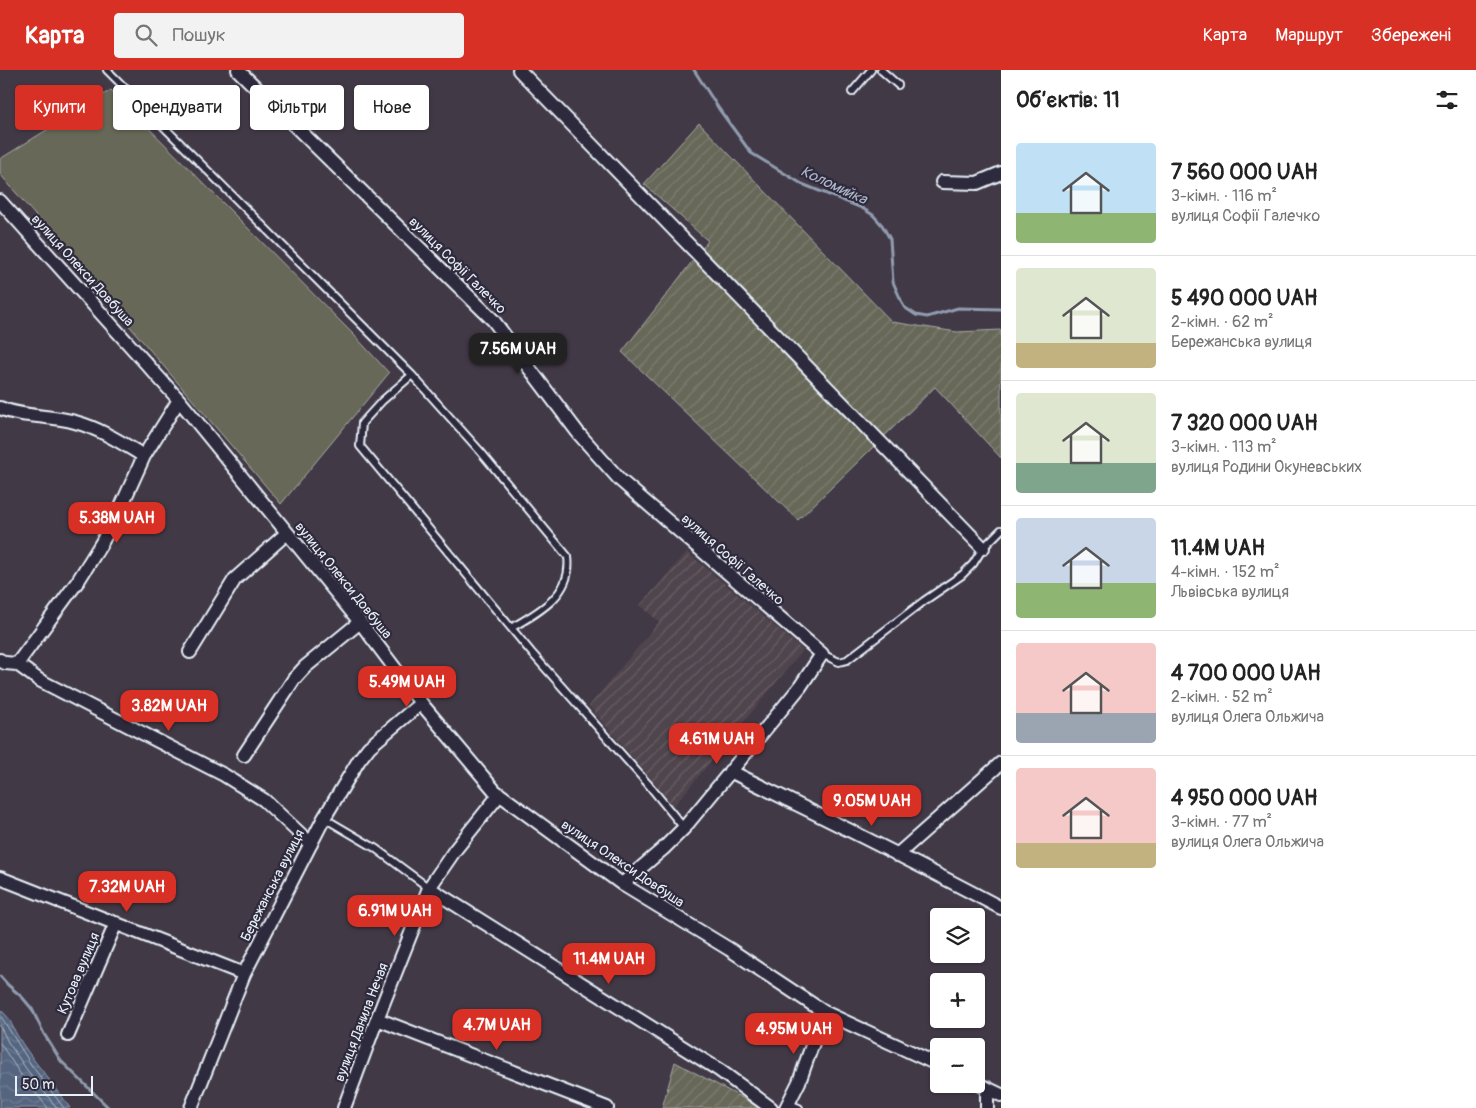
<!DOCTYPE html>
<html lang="uk">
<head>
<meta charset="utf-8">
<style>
	:root { --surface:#fff; --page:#f2f2f2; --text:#222; --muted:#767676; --line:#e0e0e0; --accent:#d93025 }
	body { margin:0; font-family:Pangolin,sans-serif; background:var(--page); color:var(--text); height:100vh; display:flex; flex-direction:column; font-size:19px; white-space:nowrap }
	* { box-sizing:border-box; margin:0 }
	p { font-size:16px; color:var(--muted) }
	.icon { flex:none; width:28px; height:28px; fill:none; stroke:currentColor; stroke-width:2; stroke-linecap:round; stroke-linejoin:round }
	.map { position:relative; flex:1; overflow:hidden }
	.sheet { display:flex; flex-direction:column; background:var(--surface); width:475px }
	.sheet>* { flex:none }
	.top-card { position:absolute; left:15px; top:15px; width:475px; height:45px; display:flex; gap:10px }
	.controls { position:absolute; left:930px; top:838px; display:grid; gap:10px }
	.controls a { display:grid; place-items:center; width:55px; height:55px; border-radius:5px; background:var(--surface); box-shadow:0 1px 4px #0004; font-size:25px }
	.scale { position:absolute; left:15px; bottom:12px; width:78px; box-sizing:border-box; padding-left:5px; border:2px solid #e8f1f8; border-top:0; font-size:14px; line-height:18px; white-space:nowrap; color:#e8f1f8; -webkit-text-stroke:4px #2f2a3d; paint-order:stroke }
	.price { position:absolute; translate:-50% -42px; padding:0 11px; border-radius:10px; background:var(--accent); color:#fff; font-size:16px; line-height:32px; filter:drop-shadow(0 1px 2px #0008) }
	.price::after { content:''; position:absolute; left:50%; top:30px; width:15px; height:11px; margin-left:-8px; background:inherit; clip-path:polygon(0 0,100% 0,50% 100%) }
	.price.active { background:#222; color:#fff }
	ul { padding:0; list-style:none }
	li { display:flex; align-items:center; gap:15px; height:125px; padding:0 15px }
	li+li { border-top:1px solid var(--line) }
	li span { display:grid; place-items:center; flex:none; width:140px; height:100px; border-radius:5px; color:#555 }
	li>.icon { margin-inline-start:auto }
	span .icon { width:60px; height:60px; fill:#fffc; stroke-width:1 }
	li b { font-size:21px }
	h2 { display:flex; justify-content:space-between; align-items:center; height:60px; padding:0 15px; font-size:21px }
	.pill { padding:0 18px; border-radius:5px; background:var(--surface); box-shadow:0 1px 4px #0004; font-size:18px; line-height:45px }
	.pill.active { background:var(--accent); color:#fff }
	header { display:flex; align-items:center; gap:30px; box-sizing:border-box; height:70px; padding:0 25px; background:var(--accent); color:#fff }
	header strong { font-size:24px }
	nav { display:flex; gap:28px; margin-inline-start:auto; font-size:18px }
	.search { width:350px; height:45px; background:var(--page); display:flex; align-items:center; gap:12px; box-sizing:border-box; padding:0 18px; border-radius:5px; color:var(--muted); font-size:19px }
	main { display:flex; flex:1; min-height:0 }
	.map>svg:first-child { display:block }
	.industrial { fill:url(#industrial-furrows) }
	.grass { fill:#676859; stroke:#a8aca8 }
	.garden { fill:url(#garden-furrows); stroke:#a8aca8 }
	.water { fill:url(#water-waves); stroke:#909db0 }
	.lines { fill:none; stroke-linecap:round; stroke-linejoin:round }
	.shore { stroke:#adb9c8; stroke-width:1 }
	.stream { stroke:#909db0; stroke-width:3 }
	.service-casing { stroke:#e8f1f8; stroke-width:10 }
	.minor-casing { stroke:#e8f1f8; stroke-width:16 }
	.service { stroke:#2f2a3d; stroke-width:6 }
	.minor { stroke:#2f2a3d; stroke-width:12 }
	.labels { text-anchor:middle; stroke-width:4.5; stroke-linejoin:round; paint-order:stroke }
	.street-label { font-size:14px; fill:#e8f1f8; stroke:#2f2a3d }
	.water-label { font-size:15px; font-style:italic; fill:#adb9c8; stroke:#2f2a3d }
</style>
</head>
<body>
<header>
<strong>Карта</strong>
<div class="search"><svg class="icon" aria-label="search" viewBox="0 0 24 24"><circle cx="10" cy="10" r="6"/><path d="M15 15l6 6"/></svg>Пошук</div>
<nav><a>Карта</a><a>Маршрут</a><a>Збережені</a></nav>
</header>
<main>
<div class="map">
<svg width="1001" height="1038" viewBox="0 0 1001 1038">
	<defs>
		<pattern id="industrial-furrows" width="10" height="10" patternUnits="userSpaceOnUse" patternTransform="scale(1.25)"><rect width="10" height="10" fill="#50444d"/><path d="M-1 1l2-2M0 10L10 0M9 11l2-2" fill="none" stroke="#695f67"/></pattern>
		<pattern id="garden-furrows" width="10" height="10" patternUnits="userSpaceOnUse" patternTransform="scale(1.25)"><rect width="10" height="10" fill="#676859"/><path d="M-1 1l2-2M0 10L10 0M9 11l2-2" fill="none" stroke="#7d7e72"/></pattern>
		<pattern id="water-waves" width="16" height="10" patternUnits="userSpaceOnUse" patternTransform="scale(1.25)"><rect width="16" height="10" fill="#556580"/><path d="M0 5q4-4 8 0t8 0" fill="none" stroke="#6d7c93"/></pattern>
	</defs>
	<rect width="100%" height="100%" fill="#423946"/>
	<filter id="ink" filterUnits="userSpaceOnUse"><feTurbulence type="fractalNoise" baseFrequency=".02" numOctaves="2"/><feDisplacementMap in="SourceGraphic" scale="10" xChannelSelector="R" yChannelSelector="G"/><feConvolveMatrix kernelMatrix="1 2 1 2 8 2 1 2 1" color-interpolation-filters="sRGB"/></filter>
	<g filter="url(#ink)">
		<!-- industrial -->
		<path class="industrial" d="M687 482 803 580 674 736 589 636 659 552 640 535Z"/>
		<!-- grass -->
		<path class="grass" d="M111 20 354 265 389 303 281 434 0 104V89Z"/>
		<!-- garden -->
		<path class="garden" d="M699 53 892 252 957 262 1001 260V388L935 317 798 450 622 282 708 171 644 114Z
			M675 992 761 1038H662Z"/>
		<!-- water -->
		<path class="water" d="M0 940C9 945 12 956 17 965 32 991 54 1013 70 1038H0Z"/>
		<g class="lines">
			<!-- shore -->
			<path class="shore" d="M0 945 32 996 64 1038
				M0 956 8 972 27 1000 57 1038
				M0 973 21 1005 48 1038"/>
			<!-- stream -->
			<path class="stream" d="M694 0 719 39 751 83 802 114 862 138 873 145 882 155 890 169 893 212 904 237 916 245 927 247 958 238 1001 239
				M0 906 8 915 22 927 32 939 44 964 61 991 109 1038"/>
			<defs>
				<path id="service" d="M107 0 412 305 480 381 568 487C573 524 539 542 511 558
					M881 0 898 15
					M852 22 871 0
					M412 305 382 331 362 353 360 376 531 582 648 714 684 758
					M822 584 839 592 847 590 924 531 962 505 973 494 983 478 1001 460
					M324 748 375 778 429 818
					M787 1036 792 1035 799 1038"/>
				<path id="minor" d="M238 0 493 250 579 364 620 410 822 584 800 617 684 758 663 779 622 814
					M519 0 983 478
					M942 112 977 113 1001 103
					M0 131 179 330 360 552 421 633 495 721 622 814 729 879 824 942 939 995
					M0 338C24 348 51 345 75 352 101 359 122 373 144 386
					M190 582 235 509 287 463
					M0 590 5 593 17 594 39 610 224 705 264 730 311 774
					M17 594 78 511 101 474 120 439 144 386 179 330
					M244 685 294 609 305 597 360 552
					M730 701C820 746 912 790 1001 838
					M897 785 1001 693
					M0 808 244 904
					M429 818 719 1000 771 1038
					M377 949 607 1038
					M68 965 116 853
					M976 1013 1001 1025
					M191 1038 244 904 324 748 359 690 369 677 421 633
					M344 1038 377 949 429 818 455 780 499 725
					M786 1038 799 1012 824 942
					M987 1038V1018"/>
			</defs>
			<!-- service casing -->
			<use href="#service" class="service-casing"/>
			<!-- minor casing -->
			<use href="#minor" class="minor-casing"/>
			<!-- service -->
			<use href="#service" class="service"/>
			<!-- minor -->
			<use href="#minor" class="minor"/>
		</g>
	</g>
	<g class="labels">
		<!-- street labels -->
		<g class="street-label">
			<text transform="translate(458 195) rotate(45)" y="5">вулиця Софії Галечко</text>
			<text transform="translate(83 200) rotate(48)" y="5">вулиця Олекси Довбуша</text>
			<text transform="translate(733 489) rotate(41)" y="5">вулиця Софії Галечко</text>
			<text transform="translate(344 510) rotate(51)" y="5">вулиця Олекси Довбуша</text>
			<text transform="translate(623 793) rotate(34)" y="5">вулиця Олекси Довбуша</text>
			<text transform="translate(272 815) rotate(-63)" y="5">Бережанська вулиця</text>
			<text transform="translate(78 903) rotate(-67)" y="5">Кутова вулиця</text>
			<text transform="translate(361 952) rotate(-69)" y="5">вулиця Данила Нечая</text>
		</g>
		<!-- water labels -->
		<g class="water-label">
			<text transform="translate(834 115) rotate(25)" y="5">Коломийка</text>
		</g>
	</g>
</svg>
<div class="controls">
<a><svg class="icon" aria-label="layers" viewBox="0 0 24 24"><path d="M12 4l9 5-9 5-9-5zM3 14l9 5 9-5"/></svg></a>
<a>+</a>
<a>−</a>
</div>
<div class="scale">50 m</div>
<b class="price active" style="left:518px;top:305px">7.56M UAH</b>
<b class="price" style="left:117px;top:474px">5.38M UAH</b>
<b class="price" style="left:407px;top:638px">5.49M UAH</b>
<b class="price" style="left:169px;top:662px">3.82M UAH</b>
<b class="price" style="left:717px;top:695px">4.61M UAH</b>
<b class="price" style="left:872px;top:757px">9.05M UAH</b>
<b class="price" style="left:127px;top:843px">7.32M UAH</b>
<b class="price" style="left:395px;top:867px">6.91M UAH</b>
<b class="price" style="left:609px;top:915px">11.4M UAH</b>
<b class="price" style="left:497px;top:981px">4.7M UAH</b>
<b class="price" style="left:794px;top:985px">4.95M UAH</b>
<div class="top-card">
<a class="pill active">Купити</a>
<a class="pill">Орендувати</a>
<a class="pill">Фільтри</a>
<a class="pill">Нове</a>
</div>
</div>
<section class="sheet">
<h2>Об’єктів: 11<svg class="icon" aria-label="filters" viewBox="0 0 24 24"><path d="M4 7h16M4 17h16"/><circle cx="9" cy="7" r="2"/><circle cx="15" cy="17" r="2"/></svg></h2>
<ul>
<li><span style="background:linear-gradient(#bfe0f5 70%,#8fb573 0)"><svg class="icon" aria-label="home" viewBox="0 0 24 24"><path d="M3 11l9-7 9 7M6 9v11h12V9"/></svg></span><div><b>7 560 000 UAH</b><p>3-кімн. · 116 m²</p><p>вулиця Софії Галечко</p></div></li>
<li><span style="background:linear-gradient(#dfe7d0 75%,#c2b280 0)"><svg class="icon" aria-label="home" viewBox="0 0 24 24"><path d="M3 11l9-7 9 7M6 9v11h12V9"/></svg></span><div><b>5 490 000 UAH</b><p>2-кімн. · 62 m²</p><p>Бережанська вулиця</p></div></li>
<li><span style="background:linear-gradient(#dfe7d0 70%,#7fa58c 0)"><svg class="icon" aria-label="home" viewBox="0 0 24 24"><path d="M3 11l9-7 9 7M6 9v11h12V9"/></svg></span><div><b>7 320 000 UAH</b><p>3-кімн. · 113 m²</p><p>вулиця Родини Окуневських</p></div></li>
<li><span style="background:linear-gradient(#c9d6e8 65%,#8fb573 0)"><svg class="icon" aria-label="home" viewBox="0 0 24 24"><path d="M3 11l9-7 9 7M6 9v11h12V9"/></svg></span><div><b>11.4M UAH</b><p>4-кімн. · 152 m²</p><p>Львівська вулиця</p></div></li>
<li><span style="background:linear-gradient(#f6c9c9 70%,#9aa5b1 0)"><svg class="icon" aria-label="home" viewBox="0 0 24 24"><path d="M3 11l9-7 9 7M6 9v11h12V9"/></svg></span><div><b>4 700 000 UAH</b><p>2-кімн. · 52 m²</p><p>вулиця Олега Ольжича</p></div></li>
<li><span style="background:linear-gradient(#f6c9c9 75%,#c2b280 0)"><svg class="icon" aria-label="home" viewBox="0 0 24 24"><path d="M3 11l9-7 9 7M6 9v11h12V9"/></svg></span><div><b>4 950 000 UAH</b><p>3-кімн. · 77 m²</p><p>вулиця Олега Ольжича</p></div></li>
</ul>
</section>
</main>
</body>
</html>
